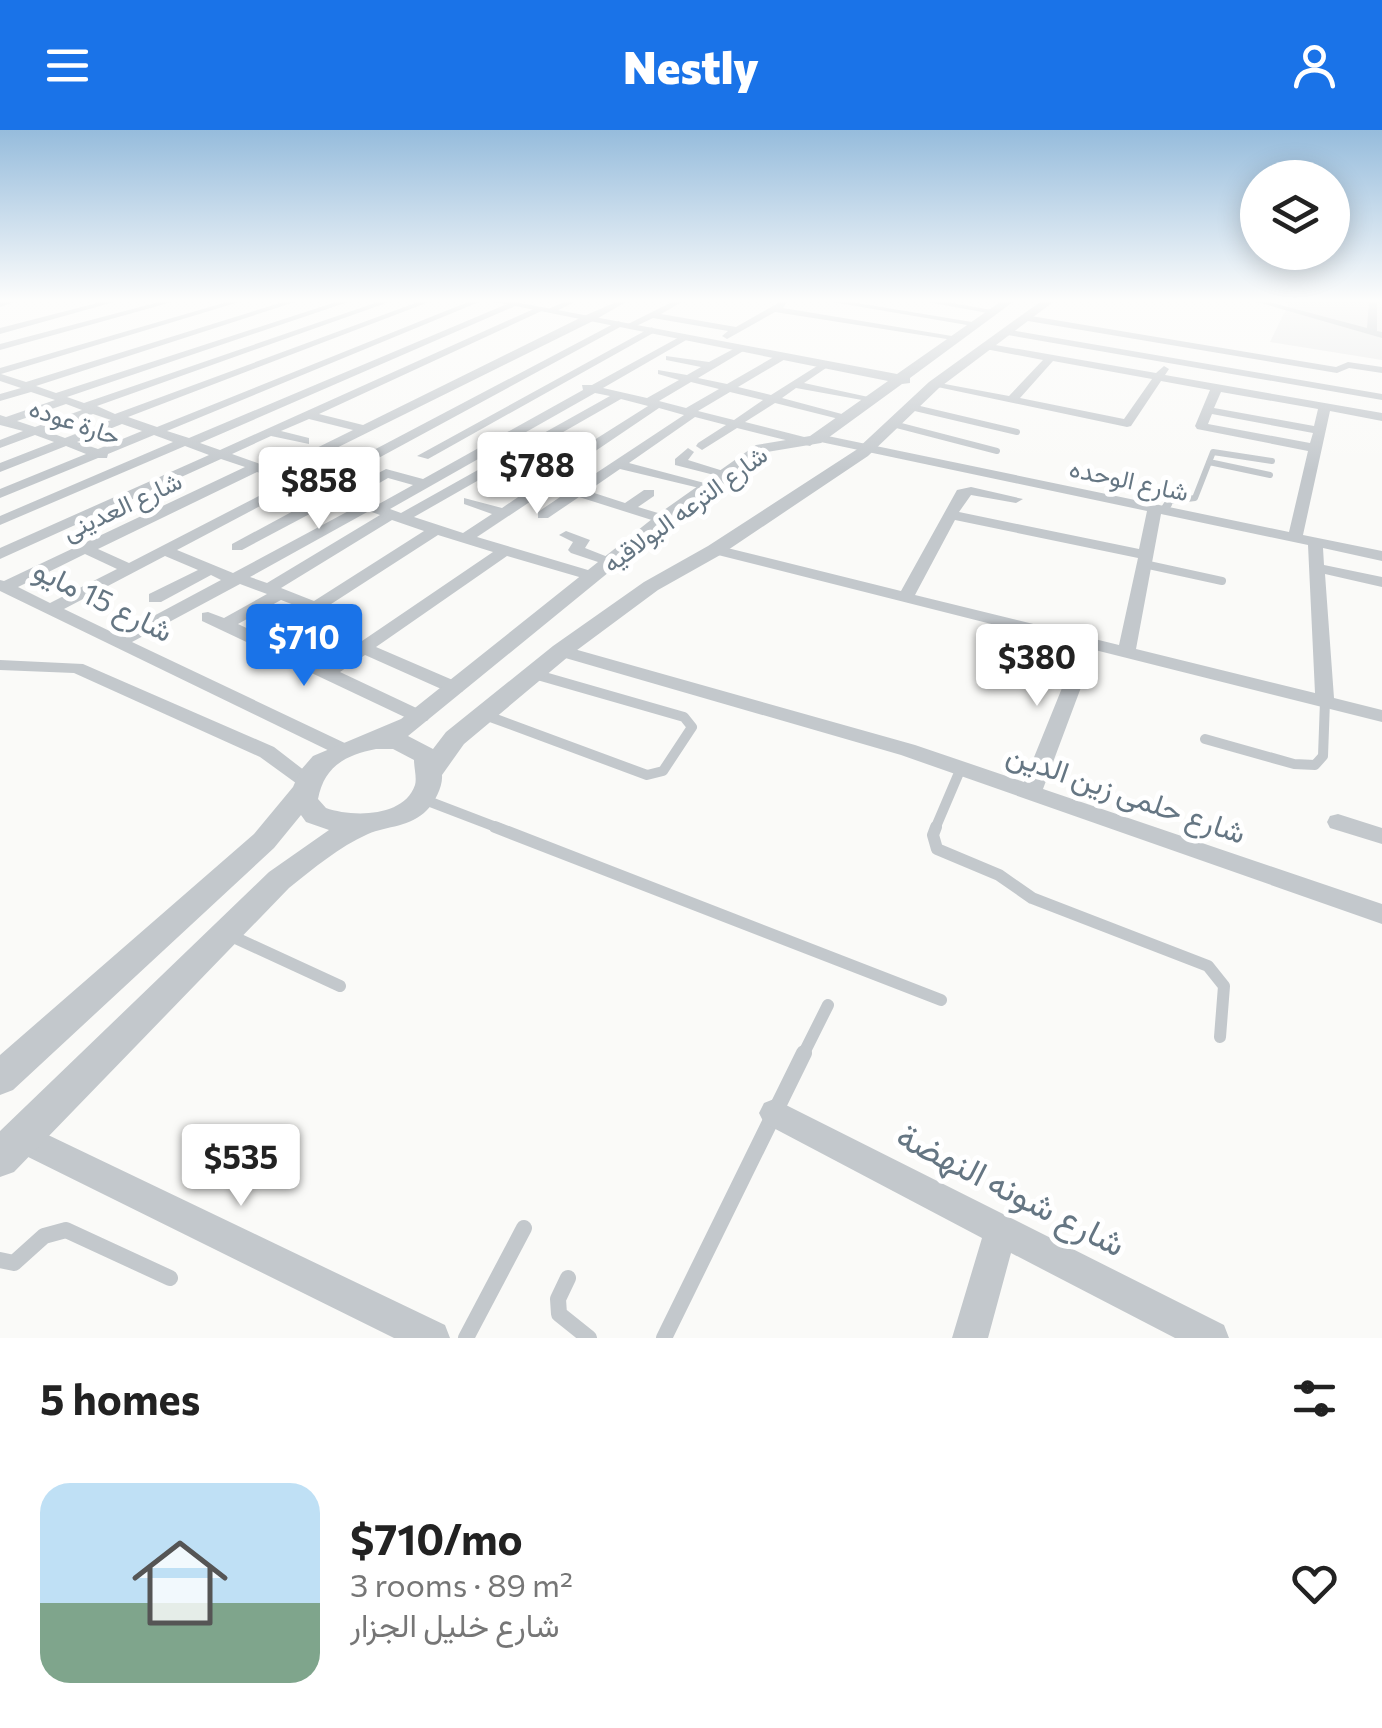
<!DOCTYPE html>
<html lang="en">
<head>
<meta charset="utf-8">
<style>
	:root { --surface:#fff; --page:#f2f2f2; --text:#222; --muted:#767676; --line:#e0e0e0; --accent:#1a73e8 }
	body { margin:0; font-family:Commissioner,Vazirmatn,sans-serif; background:var(--page); color:var(--text); height:100vh; display:flex; flex-direction:column; font-size:38px; white-space:nowrap }
	* { box-sizing:border-box; margin:0 }
	p { font-size:32px; color:var(--muted) }
	.icon { flex:none; width:55px; height:55px; fill:none; stroke:currentColor; stroke-width:2; stroke-linecap:round; stroke-linejoin:round }
	.map { position:relative; height:1208px; overflow:hidden }
	.details { display:flex; flex-direction:column; background:var(--surface); flex:1 }
	.details>* { flex:none }
	.fabs { position:absolute; left:1240px; top:30px; display:grid; gap:20px }
	.fabs a { display:grid; place-items:center; width:110px; height:110px; border-radius:50%; background:var(--surface); box-shadow:0 5px 25px #0003; font-size:50px }
	.price { position:absolute; translate:-50% -85px; padding:0 22px; border-radius:10px; background:#fff; color:#222; font-size:32px; line-height:65px; filter:drop-shadow(0 2px 5px #0008) }
	.price::after { content:''; position:absolute; left:50%; top:60px; width:30px; height:22px; margin-left:-15px; background:inherit; clip-path:polygon(0 0,100% 0,50% 100%) }
	.price.on { background:var(--accent); color:#fff }
	ul { padding:0; list-style:none }
	li { display:flex; align-items:center; gap:30px; height:250px; padding:0 40px }
	li+li { border-top:2px solid var(--line) }
	li span { display:grid; place-items:center; flex:none; width:280px; height:200px; border-radius:30px; color:#555 }
	li>.icon { margin-inline-start:auto }
	span .icon { width:120px; height:120px; fill:#fffc; stroke-width:1 }
	li b { font-size:42px }
	h2 { display:flex; justify-content:space-between; align-items:center; height:120px; padding:0 40px; font-size:42px }
	header { display:flex; justify-content:space-between; align-items:center; height:130px; padding:0 40px; background:var(--accent); color:#fff; font-size:45px; font-weight:800 }
	.map>svg:first-child { display:block }
	.built { fill:#e8e9e9 }
	.lines { fill:none; stroke-linecap:round; stroke-linejoin:round }
	.service-far4 { stroke:#c3c8cc; stroke-width:6 }
	.service-far3 { stroke:#c3c8cc; stroke-width:8 }
	.service-far2 { stroke:#c3c8cc; stroke-width:10 }
	.service-far1 { stroke:#c3c8cc; stroke-width:12 }
	.service { stroke:#c3c8cc; stroke-width:16 }
	.minor { fill:#c3c8cc; fill-rule:evenodd }
	.tertiary { fill:#c3c8cc; fill-rule:evenodd }
	.labels { text-anchor:middle; stroke-width:10; stroke-linejoin:round; paint-order:stroke }
	.far-street-label { font-size:25px; fill:#657683; stroke:#fff }
	.street-label { font-size:30px; fill:#657683; stroke:#fff }
	.near-street-label { font-size:35px; fill:#657683; stroke:#fff }
</style>
</head>
<body>
<header><svg class="icon" aria-label="menu" viewBox="0 0 24 24"><path d="M4 6h16M4 12h16M4 18h16"/></svg>Nestly<svg class="icon" aria-label="person" viewBox="0 0 24 24"><circle cx="12" cy="8" r="4"/><path d="M4 21q1-7 8-7t8 7"/></svg></header>
<div class="map">
<svg width="1382" height="1208" viewBox="0 0 1382 1208">
	<rect width="100%" height="100%" fill="#fafaf8"/>
	<!-- built -->
	<path class="built" d="M1284 172H1382V230L1270 212 1289 173Z"/>
	<g class="lines">
		<!-- service-far4 -->
		<path class="service-far4" d="M911 277 1017 302
			M893 294 997 321
			M1209 332 1270 345
			M1166 377 1170 371 1195 368 1213 322 1272 331"/>
		<!-- service-far3 -->
		<path class="service-far3" d="M1164 380 1168 374
			M1144 434 1222 451"/>
		<!-- service-far2 -->
		<path class="service-far2" d="M485 585 647 645 663 641 692 597 684 587 534 544
			M1205 609 1294 634 1315 635 1323 626 1325 571
			M420 668 501 699
			M935 699 961 638"/>
		<!-- service-far1 -->
		<path class="service-far1" d="M495 697 941 870
			M936 697 933 705 937 719 999 745 1032 768 1208 836 1224 856 1220 907
			M227 804 340 856
			M803 925 828 875"/>
		<!-- service -->
		<path class="service" d="M0 1130 14 1133 44 1106 66 1100 170 1148
			M568 1148 558 1169 559 1184 589 1208
			M466 1208 524 1098
			M664 1208 804 923"/>
		<!-- minor -->
		<path class="minor" d="M0 172H15L0 177Z
			M101 172H114L0 204V198Z
			M159 172H172L0 220V214Z
			M227 172H239L1 244 26 252 283 172H295L36 256 56 263 336 172H348L67 267 84 273 378 172H389L97 276 115 284 418 172H429L128 287 157 297 468 172H479L167 301 189 308 512 172 520 174 200 313 220 320 538 177 546 179 319 284 363 295 584 186 616 172H626L593 191 286 343 313 352 619 191 622 196 325 357 344 361 386 339 423 349 583 260 582 255H592L685 204 688 209 603 258 647 268 679 250 658 244V240L687 245 701 237 666 230V226L709 232 741 215 745 220 698 248 727 254 779 224H787V228L738 257 771 265 825 231 830 234 829 236 804 253 873 268V272L796 258 782 268 853 287 847 291 775 273 745 292 812 309 818 304 1289 402 1308 321 1197 299 1195 296 1210 260 1161 251 1131 296 1127 297 928 255 934 252 1009 266 1043 230 980 218 984 213 1156 243 1164 236 1169 239 1165 245 1382 283V291L1330 281 1303 405 1382 421V431L1323 418 1324 435 1382 447V457L1325 444 1334 568 1382 580V592L1095 520 1043 659 1382 774V794L901 625 555 525 552 521 561 516 567 517 915 615 1024 652 1079 516 710 423 707 420 715 415 901 461 957 360 971 357 1023 369 1016 373 971 365 959 382 1139 419 1147 381 816 311 810 316 737 298 702 320 696 316 698 313 726 295 695 287 629 333 712 355V361L620 339 588 361 625 373 644 360H654V366L638 377 668 386V392H658L579 367 548 388H538V382L566 363 565 357H575L684 285 659 278 588 326 591 329 590 332 477 407 598 443V449H586L507 426 376 517 462 554 464 558 462 562H448L365 525 340 542 427 583 430 587 427 591H413L202 491V483L208 482 224 488 267 464 240 454 132 512 349 615 352 620 342 627 0 461V450L4 451 245 337 221 329 0 429V418L209 325 185 316 0 395V386L173 312 154 305 108 324 107 328H98L0 368V359L86 324 66 316 0 342V333L54 312 35 305 0 318V310L23 301 0 295V285L6 287 55 270 31 262 0 271V264L21 258 0 251V238ZM1053 231 1152 249 1124 289 1020 268ZM691 252 719 259 686 278 659 271ZM730 262 763 270 734 290 698 281ZM1221 262 1318 279 1314 296 1214 278ZM595 263 610 266 401 383 390 379ZM621 269 648 276 572 324 571 327 574 330 562 338 527 332V338L553 344 533 357 496 349V355L524 363 502 378 464 368V374L492 384 463 403 414 387ZM66 274 82 280 35 297 17 291ZM93 284 111 290 65 308 46 301ZM1212 284 1313 303 1310 313 1208 294ZM309 289 353 300 274 339 232 324 271 306 309 314V308L281 301ZM122 294 142 301 98 319 77 312ZM257 342 286 352 129 433 98 419ZM388 348 413 355 377 375 355 367ZM298 356 323 365 232 414V420H242L336 370 356 377 233 443 177 420ZM369 381 380 385 267 453 250 447ZM1161 384 1308 415 1315 563 1136 519ZM392 390 424 401 314 471 281 458ZM955 390 1138 428 1119 515 915 465ZM438 405 493 422 362 511 347 504 357 493 355 489 328 476ZM85 424 117 439 50 473 18 457ZM165 426 198 440 149 464V472H161L211 445 221 450 118 505 64 479ZM281 470 302 478 283 492 286 496H298L317 484 339 492 327 506 350 519 326 535 238 494Z
			M564 172H575L552 183 544 181Z
			M672 172H682L661 184 736 197 780 172H787L783 178 958 207 953 210 775 182 727 209 722 206 728 201 653 188 632 198 624 196Z
			M832 172H851L978 193 973 196Z
			M927 172H946L998 181 993 184Z
			M1257 172H1269L1367 198 1369 172H1377V201L1382 202V208Z
			M1025 185 1336 237 1348 232 1382 237V243L1349 238 1337 243 1022 190Z
			M652 197 655 202 428 329 417 326Z
			M1005 199 1382 264V270L1002 204Z
			M688 318 694 322 688 330 733 344 726 348 675 335V329Z
			M566 401 590 410 585 418 618 431 610 436 571 423 568 420 573 412 559 405Z
			M0 530 83 534 274 617 318 651 314 656H300L260 627 74 543 0 540Z
			M1338 684 1382 698V714L1330 698 1327 692 1330 686Z
			M774 969 1224 1195 1229 1208H1175L1011 1123 988 1208H952L982 1108 764 993 759 983 764 973Z
			M21 992 445 1195 450 1208H394L10 1018 6 1007 10 996Z"/>
		<!-- tertiary -->
		<path class="tertiary" d="M495 172H515L897 244 1000 172H1013L910 248V253L902 254 821 313 767 322 669 393 408 606 433 619 446 602 553 516 644 452 708 416 856 320 929 252 1040 172H1053L939 258 868 326 722 424 658 460 569 526 464 614 442 645C443 656 435 672 427 680 411 697 387 696 368 704 339 717 314 738 289 758L14 1042 0 1047V1001L269 742 329 700 306 692 301 685 274 718 13 960 0 965V925L254 704 293 657 300 641 313 626 401 589 657 385 756 315 810 306 888 251ZM376 619H393L414 630C414 638 417 648 415 655 404 688 351 687 326 678L318 669C324 637 345 625 376 619Z"/>
	</g>
	<!-- sky -->
	<linearGradient id="sky" x2="0" y2="1"><stop stop-color="#96bcdc"/><stop offset="0.5" stop-color="#fdfdfc"/><stop offset="1" stop-color="#fdfdfc" stop-opacity="0"/></linearGradient>
	<rect width="1382" height="341" fill="url(#sky)"/>
	<g class="labels">
		<!-- far-street labels -->
		<g class="far-street-label">
			<text transform="translate(75 292) rotate(19)" y="9">حارة عوده</text>
			<text transform="translate(1129 350) rotate(12)" y="9">شارع الوحده</text>
			<text transform="translate(122 376) rotate(-25)" y="9">شارع العدينى</text>
			<text transform="translate(685 379) rotate(-36)" y="9">شارع الترعه البولاقيه</text>
		</g>
		<!-- street labels -->
		<g class="street-label">
			<text transform="translate(103 471) rotate(26)" y="10">شارع 15 مايو</text>
			<text transform="translate(1126 664) rotate(19)" y="10">شارع حلمى زين الدين</text>
		</g>
		<!-- near-street labels -->
		<g class="near-street-label">
			<text transform="translate(1011 1060) rotate(27)" y="12">شارع شونه النهضة</text>
		</g>
	</g>
</svg>
<div class="fabs">
<a><svg class="icon" aria-label="layers" viewBox="0 0 24 24"><path d="M12 4l9 5-9 5-9-5zM3 14l9 5 9-5"/></svg></a>
</div>
<b class="price" style="left:537px;top:387px">$788</b>
<b class="price" style="left:319px;top:402px">$858</b>
<b class="price on" style="left:304px;top:559px">$710</b>
<b class="price" style="left:1037px;top:579px">$380</b>
<b class="price" style="left:241px;top:1079px">$535</b>
</div>
<section class="details">
<h2>5 homes<svg class="icon" aria-label="filters" viewBox="0 0 24 24"><path d="M4 7h16M4 17h16"/><circle cx="9" cy="7" r="2"/><circle cx="15" cy="17" r="2"/></svg></h2>
<ul>
<li><span style="background:linear-gradient(#bfe0f5 60%,#7fa58c 0)"><svg class="icon" aria-label="home" viewBox="0 0 24 24"><path d="M3 11l9-7 9 7M6 9v11h12V9"/></svg></span><div><b>$710/mo</b><p>3 rooms · 89 m²</p><p>شارع خليل الجزار</p></div><svg class="icon" aria-label="heart" viewBox="0 0 24 24"><path d="M12 20l-8-8c-3-5 5-10 8-4 3-6 11-1 8 4z"/></svg></li>
</ul>
</section>
</body>
</html>
